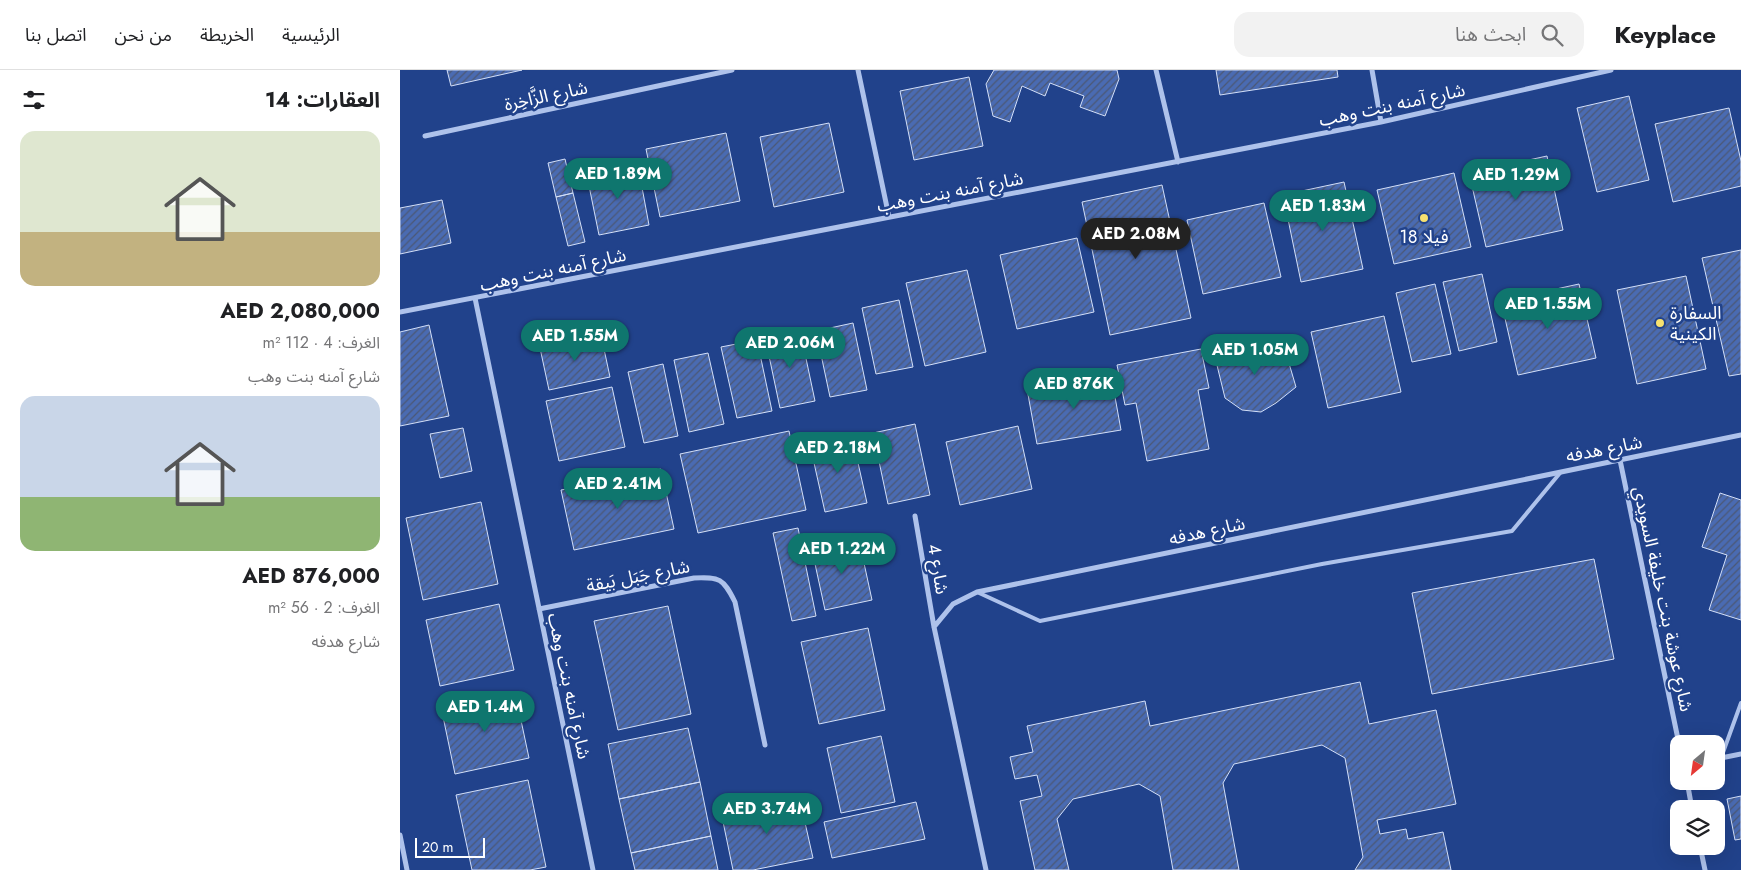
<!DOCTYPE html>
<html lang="ar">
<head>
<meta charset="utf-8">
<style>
	:root { --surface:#fff; --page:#f2f2f2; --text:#202124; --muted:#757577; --line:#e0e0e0; --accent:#0f766e }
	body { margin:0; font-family:Jost,"Noto Sans Arabic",sans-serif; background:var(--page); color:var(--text); direction:rtl; height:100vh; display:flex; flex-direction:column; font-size:19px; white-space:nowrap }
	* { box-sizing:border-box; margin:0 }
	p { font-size:16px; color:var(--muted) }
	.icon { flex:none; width:28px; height:28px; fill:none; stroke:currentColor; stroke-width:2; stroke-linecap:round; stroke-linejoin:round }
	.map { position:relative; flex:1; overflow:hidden; direction:ltr }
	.side { display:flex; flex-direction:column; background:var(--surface); width:400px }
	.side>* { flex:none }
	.needle { width:32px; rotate:209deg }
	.tools { position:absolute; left:1270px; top:665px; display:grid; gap:10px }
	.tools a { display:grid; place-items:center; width:55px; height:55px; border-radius:10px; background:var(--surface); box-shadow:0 5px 20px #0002; font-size:25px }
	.scale { position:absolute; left:15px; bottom:12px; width:70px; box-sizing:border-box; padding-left:5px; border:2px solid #fff; border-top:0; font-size:14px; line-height:18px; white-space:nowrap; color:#fff; -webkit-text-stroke:4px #21428b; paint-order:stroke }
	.price { position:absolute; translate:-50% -42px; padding:0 11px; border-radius:18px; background:var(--accent); color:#fff; font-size:16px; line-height:32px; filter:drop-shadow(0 1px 2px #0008) }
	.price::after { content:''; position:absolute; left:50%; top:30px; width:15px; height:11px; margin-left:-8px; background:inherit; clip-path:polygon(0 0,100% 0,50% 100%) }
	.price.on { background:#222; color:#fff }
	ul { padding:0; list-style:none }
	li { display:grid; align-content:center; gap:10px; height:265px; padding:0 20px }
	li span { display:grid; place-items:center; height:155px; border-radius:15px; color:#555 }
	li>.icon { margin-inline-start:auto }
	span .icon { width:90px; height:90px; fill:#fffc; stroke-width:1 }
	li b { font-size:21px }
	h2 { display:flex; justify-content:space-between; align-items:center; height:60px; padding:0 20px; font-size:21px }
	header { display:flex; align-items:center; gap:30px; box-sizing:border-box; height:70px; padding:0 25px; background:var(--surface); border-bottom:1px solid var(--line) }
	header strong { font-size:24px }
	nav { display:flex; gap:28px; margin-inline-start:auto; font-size:18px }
	.search { width:350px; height:45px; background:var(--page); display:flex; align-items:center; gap:12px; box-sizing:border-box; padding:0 18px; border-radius:15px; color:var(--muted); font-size:19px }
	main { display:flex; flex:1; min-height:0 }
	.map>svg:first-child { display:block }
	.building { fill:url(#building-hatch); stroke:#d3dff8 }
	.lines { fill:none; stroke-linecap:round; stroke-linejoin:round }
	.service { stroke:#aec2eb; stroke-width:4 }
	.minor { stroke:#aec2eb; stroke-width:5 }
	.poi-dot { fill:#f7e16f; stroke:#21428b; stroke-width:2 }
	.labels { text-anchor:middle; stroke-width:5; stroke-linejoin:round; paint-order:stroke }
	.street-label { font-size:18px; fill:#fff; stroke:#21428b }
	.poi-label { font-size:18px; fill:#fff; stroke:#21428b }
</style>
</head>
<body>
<header>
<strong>Keyplace</strong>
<div class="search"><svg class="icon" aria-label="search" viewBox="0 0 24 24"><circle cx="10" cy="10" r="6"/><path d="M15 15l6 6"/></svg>ابحث هنا</div>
<nav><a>الرئيسية</a><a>الخريطة</a><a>من نحن</a><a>اتصل بنا</a></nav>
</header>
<main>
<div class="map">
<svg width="1341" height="800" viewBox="0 0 1341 800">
	<defs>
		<pattern id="building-hatch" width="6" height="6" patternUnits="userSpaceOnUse" patternTransform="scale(1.25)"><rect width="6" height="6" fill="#4a6bb2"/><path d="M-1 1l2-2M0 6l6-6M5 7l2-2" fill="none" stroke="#4b5875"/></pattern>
	</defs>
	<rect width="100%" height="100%" fill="#21428b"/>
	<!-- building -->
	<path class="building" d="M47 0H122L51 16Z
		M594 0H717L719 9 705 46 680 37 684 26 650 13 645 26 622 16 610 52 593 46 586 14Z
		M816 0H937L938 7 820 25Z
		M569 7 583 76 514 90 500 21Z
		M1229 26 1249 110 1197 122 1177 38Z
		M1329 38 1341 91V116L1273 132 1255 54Z
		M429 53 444 122 374 137 360 67Z
		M326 63 340 131 260 147 246 79Z
		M1147 86 1163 160 1086 177 1069 103Z
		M165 89 173 123 156 127 148 93Z
		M238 96 249 155 199 165 187 106Z
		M1054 103 1071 177 994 194 977 120Z
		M944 112 963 199 901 212 883 125Z
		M762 115 791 248 710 265 682 132Z
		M173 123 185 172 168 176 156 127Z
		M42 130 51 173 0 184V138Z
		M864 133 881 207 803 224 787 150Z
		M677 168 694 242 617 259 600 185Z
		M1341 180V304L1329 306 1302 188Z
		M567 200 586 282 525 296 506 213Z
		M1082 204 1097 272 1059 281 1043 212Z
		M1286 206 1306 299 1237 314 1217 220Z
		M1035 214 1051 284 1012 292 996 223Z
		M1179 214 1196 288 1118 305 1101 231Z
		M499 230 513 297 476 304 462 238Z
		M984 246 1001 322 928 338 911 262Z
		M453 253 467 320 430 327 416 261Z
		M29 255 49 346 0 356V262Z
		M400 260 415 331 380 338 365 267Z
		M201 265 210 307 149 320 140 278Z
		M357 270 372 341 337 348 321 277Z
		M883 273 896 317 876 333 861 342 842 340 825 328 814 283Z
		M801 279 809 318 798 320 809 379 747 391 736 333 725 335 717 295Z
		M308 283 324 354 289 362 274 290Z
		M263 294 278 366 244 373 228 302Z
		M711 305 721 360 637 374 627 319Z
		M212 317 225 377 159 391 146 331Z
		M515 354 530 425 488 434 473 363Z
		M618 356 632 419 560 435 546 372Z
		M63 358 72 401 40 408 30 364Z
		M389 361 406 440 298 463 280 384Z
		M452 366 467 433 425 442 410 375Z
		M261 399 274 459 174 480 161 420Z
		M1320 423 1341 430V550L1309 540 1327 485 1302 477Z
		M81 432 98 514 23 530 6 448Z
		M398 458 416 546 392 551 373 463Z
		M459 470 472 530 425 540 412 480Z
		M1194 489 1214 589 1032 624 1012 523Z
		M99 534 114 600 40 616 26 550Z
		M268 536 291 644 218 660 194 551Z
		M468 558 485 640 419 654 401 572Z
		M960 612 969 654 1036 640 1056 734 977 750 980 764 1006 759 1008 769 1043 762 1051 800H955L963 787 945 688 922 675 834 694 823 713 839 800H773L760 726 739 714 673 729 657 749 669 800H635L620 731 642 726 637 705 615 709 610 687 633 682 627 656 745 631 750 656Z
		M115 622 129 688 55 704 41 637Z
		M288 658 300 712 219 729 208 674Z
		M481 666 495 732 441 743 427 678Z
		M128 710 146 797 130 800H72L56 725Z
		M300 712 311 766 231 783 219 729Z
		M399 726 413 788 353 800H333L321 742Z
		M1341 726V769L1335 770 1327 729Z
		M516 732 525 769 432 788 424 752Z
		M311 766 318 800H235L231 783Z"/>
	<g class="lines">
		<!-- service -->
		<path class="service" d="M577 522 640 551 922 494 1112 461 1160 403
			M1321 688 1341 633"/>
		<!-- minor -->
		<path class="minor" d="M458 0 489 147
			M756 0 778 92
			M972 0 981 52
			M25 66 332 0
			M75 228 193 800
			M0 242 981 52 1211 0
			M1220 390 1279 674
			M515 446 534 557 586 800
			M139 539 294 508C320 507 323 508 335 532L365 675
			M534 557 553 534 577 522 1341 365
			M1316 689 1341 684
			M1287 711 1292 739
			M0 765 7 800
			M1300 776 1305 800"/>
	</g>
	<!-- markers -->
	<g class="poi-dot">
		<circle cx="1024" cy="148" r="5"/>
		<circle cx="1260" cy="253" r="5"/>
	</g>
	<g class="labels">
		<!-- street labels -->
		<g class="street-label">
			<text transform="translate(146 26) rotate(-12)" y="6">شارع الزَّاخِرة</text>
			<text transform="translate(992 35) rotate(-12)" y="6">شارع آمنه بنت وهب</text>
			<text transform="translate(550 122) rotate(-11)" y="6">شارع آمنه بنت وهب</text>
			<text transform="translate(153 200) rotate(-12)" y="6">شارع آمنه بنت وهب</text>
			<text transform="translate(1204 379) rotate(-11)" y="6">شارع هدفه</text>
			<text transform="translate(807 461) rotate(-12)" y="6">شارع هدفه</text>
			<text transform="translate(538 499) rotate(80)" y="6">شارع 4</text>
			<text transform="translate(238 506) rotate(-11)" y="6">شارع جَبَل بَيقة</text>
			<text transform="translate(1263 529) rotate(78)" y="6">شارع عوشة بنت خليفة السويدي</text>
			<text transform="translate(169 616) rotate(78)" y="6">شارع آمنه بنت وهب</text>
		</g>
		<!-- poi labels -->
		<g class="poi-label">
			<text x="1024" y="173">فيلا 18</text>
			<text x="1270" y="249" text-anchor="start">السفارة<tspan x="1270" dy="21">الكينية</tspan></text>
		</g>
	</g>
</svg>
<div class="tools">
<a><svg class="needle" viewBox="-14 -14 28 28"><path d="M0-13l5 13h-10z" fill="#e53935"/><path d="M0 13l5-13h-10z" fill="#757577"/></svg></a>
<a><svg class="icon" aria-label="layers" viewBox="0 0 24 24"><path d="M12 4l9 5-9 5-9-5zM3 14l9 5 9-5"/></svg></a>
</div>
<div class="scale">20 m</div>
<b class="price" style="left:218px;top:130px">AED 1.89M</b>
<b class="price" style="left:1116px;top:131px">AED 1.29M</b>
<b class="price" style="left:923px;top:162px">AED 1.83M</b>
<b class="price on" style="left:736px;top:190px">AED 2.08M</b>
<b class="price" style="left:1148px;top:260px">AED 1.55M</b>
<b class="price" style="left:175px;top:292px">AED 1.55M</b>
<b class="price" style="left:390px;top:299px">AED 2.06M</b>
<b class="price" style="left:855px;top:306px">AED 1.05M</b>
<b class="price" style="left:674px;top:340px">AED 876K</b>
<b class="price" style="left:438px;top:404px">AED 2.18M</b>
<b class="price" style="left:218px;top:440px">AED 2.41M</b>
<b class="price" style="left:442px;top:505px">AED 1.22M</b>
<b class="price" style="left:85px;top:663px">AED 1.4M</b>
<b class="price" style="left:367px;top:765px">AED 3.74M</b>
</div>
<section class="side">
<h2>العقارات: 14<svg class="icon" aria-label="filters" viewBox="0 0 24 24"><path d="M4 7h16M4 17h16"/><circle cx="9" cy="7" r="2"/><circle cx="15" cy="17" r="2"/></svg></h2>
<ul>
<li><span style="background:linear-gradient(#dfe7d0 65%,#c2b280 0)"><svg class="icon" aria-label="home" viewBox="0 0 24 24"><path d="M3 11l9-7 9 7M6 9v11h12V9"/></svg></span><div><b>AED 2,080,000</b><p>الغرف: 4 · 112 m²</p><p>شارع آمنه بنت وهب</p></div></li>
<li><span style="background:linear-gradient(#c9d6e8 65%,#8fb573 0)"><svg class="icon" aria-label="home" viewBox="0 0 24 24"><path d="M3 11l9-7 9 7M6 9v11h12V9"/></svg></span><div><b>AED 876,000</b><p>الغرف: 2 · 56 m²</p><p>شارع هدفه</p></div></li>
</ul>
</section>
</main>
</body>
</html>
